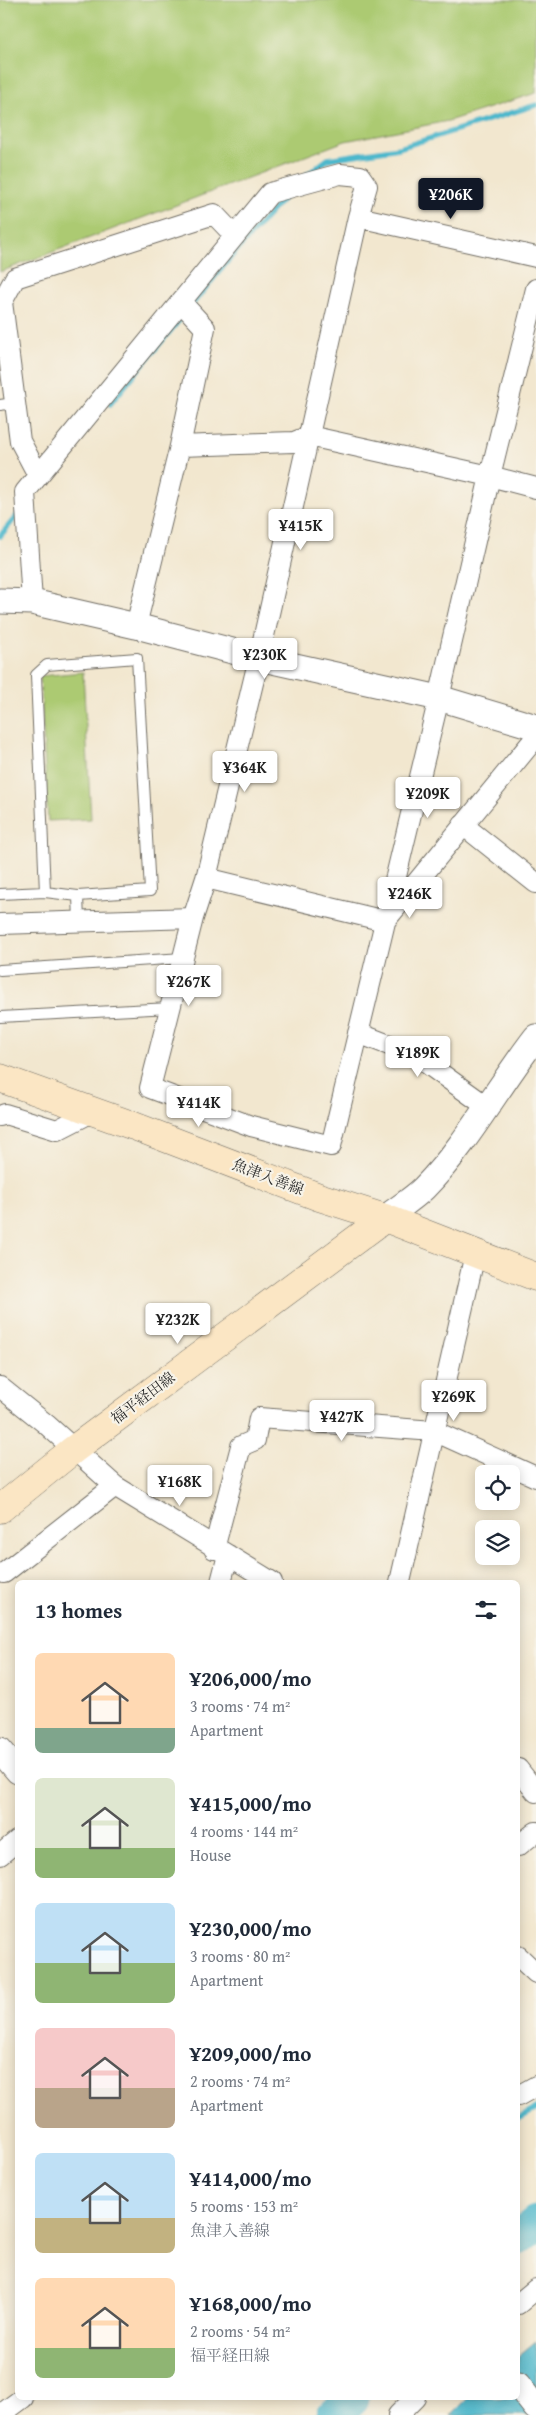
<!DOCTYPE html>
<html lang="en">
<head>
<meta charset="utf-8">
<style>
	:root { --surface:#fff; --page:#f2f2f3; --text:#1f2937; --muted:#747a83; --accent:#111827 }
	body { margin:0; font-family:"Gentium Book Plus","Noto Serif JP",serif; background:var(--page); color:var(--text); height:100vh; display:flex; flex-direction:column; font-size:19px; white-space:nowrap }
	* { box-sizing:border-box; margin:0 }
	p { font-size:16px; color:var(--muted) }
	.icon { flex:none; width:28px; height:28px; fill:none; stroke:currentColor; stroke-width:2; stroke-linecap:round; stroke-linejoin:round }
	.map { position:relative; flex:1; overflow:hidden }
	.details { position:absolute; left:15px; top:1580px; width:505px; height:820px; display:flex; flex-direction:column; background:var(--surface); border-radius:8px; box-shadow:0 2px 12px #0003 }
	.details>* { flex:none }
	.fabs { position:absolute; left:475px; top:1465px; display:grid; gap:10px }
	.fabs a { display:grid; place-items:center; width:45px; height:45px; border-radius:8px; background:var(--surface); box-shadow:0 2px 12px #0003; font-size:25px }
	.price { position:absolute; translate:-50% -42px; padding:0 11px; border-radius:5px; background:#fff; color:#222; font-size:16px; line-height:32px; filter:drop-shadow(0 1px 2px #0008) }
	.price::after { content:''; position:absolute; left:50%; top:30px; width:15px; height:11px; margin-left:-8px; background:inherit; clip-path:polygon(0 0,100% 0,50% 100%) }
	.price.current { background:var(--accent); color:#fff }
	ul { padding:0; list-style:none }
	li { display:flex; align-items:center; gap:15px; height:125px; padding:0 20px }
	li span { display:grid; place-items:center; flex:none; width:140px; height:100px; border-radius:8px; color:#555 }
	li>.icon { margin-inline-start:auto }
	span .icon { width:60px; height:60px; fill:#fffc; stroke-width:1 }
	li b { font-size:21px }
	h2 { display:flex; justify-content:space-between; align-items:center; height:60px; padding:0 20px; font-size:21px }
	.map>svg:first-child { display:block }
	.green { fill:#acca72; stroke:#6c7a4e }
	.water { fill:#4eb8cc; stroke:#3c727c }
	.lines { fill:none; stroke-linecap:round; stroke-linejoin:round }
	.stream { stroke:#4eb8cc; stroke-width:5.5 }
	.river { stroke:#4eb8cc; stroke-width:35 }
	.service-casing { stroke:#716d64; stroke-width:12 }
	.minor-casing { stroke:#716d64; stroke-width:22 }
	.tertiary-casing { stroke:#716d64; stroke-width:27 }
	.secondary-casing { stroke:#716d64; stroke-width:29 }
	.service { stroke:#fff; stroke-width:10 }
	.minor { stroke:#fff; stroke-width:20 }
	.tertiary { stroke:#fff; stroke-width:25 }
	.secondary { stroke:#fbe6c4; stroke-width:28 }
	.labels { text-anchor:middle; stroke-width:4.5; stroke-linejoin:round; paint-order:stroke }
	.street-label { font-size:15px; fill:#2b2b2b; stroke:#f7f3e8 }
</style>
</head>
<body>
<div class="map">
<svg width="536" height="2415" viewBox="0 0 536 2415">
	<rect width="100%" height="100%" fill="#f7f3e8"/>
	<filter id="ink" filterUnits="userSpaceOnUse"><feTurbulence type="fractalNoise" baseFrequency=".02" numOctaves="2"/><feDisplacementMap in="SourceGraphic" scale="10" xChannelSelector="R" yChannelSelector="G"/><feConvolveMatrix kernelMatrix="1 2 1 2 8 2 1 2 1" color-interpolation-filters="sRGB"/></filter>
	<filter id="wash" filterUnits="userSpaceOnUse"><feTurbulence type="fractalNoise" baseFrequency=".0096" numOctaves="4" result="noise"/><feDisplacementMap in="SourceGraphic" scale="20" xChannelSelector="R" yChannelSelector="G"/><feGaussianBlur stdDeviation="1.12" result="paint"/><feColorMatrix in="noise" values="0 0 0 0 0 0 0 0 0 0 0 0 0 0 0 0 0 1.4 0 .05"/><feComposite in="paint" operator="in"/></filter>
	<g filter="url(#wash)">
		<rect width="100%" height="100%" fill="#f2e7cf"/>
		<!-- green -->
		<path class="green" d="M0 0H536V93L448 121 345 141 0 272Z
			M83 672 91 819 48 821 40 676Z"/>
		<!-- water -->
		<path class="water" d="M536 2341V2415H451L468 2398H518V2356Z"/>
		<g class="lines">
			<!-- stream -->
			<path class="stream" d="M307 175 328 159 399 148 536 105
				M110 404 232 256 286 195
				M0 536 21 511
				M518 2119 536 2109"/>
			<!-- river -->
			<path class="river" d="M518 2238 536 2223
				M334 2415 352 2398"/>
		</g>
	</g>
	<g filter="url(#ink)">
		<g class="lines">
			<defs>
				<path id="service" d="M0 405 15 403
					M45 892 78 896
					M0 894 45 892 36 675 47 665 137 658 150 891 78 896 79 921
					M0 970 183 958
					M0 1017 170 1008"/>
				<path id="minor" d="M358 217 536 257
					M536 289 490 476 536 488
					M180 446 205 328 181 302
					M38 475 20 441 2 302 15 278 214 214 235 236
					M32 602 25 492 270 193 340 174 360 176 367 186 358 217 259 658 206 878 193 918 150 1088 251 1126 331 1146 439 698 490 476 309 436 294 442 180 446 136 626
					M463 825 536 883
					M206 878 385 921 536 737
					M0 924 193 918
					M358 1033 415 1055 486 1106
					M0 1116 5 1114 57 1130 94 1111
					M0 1387 46 1424 115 1486 272 1582
					M214 1549 241 1446 255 1440 259 1418 434 1431 536 1477
					M4 1573 115 1486
					M221 1582 228 1555
					M400 1582 475 1254
					M518 1769 536 1792
					M518 1846 536 1832
					M0 1855 18 1840
					M518 1956 536 1973
					M518 2096 536 2086
					M518 2304 536 2289
					M0 2415 23 2398
					M398 2415 415 2398"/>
				<path id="tertiary" d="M0 601 32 602 136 626 259 658 439 698 536 727
					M385 1218C398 1208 413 1199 424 1188 468 1143 498 1086 536 1037
					M0 1750 18 1771
					M518 2385 536 2408"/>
				<path id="secondary" d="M0 1078 134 1126 319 1197 385 1218 536 1277
					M0 1509 73 1450 385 1218"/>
			</defs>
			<!-- service casing -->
			<use href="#service" class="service-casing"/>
			<!-- minor casing -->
			<use href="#minor" class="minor-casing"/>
			<!-- tertiary casing -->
			<use href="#tertiary" class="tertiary-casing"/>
			<!-- secondary casing -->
			<use href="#secondary" class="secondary-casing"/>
			<!-- service -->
			<use href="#service" class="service"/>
			<!-- minor -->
			<use href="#minor" class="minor"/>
			<!-- tertiary -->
			<use href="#tertiary" class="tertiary"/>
			<!-- secondary -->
			<use href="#secondary" class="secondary"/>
		</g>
	</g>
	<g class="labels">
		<!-- street labels -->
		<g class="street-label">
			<text transform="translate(268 1177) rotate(21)" y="5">魚津入善線</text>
			<text transform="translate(143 1398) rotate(-37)" y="5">福平経田線</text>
		</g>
	</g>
</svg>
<div class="fabs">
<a><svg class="icon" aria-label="locate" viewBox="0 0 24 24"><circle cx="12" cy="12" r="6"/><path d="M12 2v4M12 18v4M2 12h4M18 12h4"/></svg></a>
<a><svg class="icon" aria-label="layers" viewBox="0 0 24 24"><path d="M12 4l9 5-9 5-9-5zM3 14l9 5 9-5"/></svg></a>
</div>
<b class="price current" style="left:451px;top:220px">¥206K</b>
<b class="price" style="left:301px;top:551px">¥415K</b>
<b class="price" style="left:265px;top:680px">¥230K</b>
<b class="price" style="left:245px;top:793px">¥364K</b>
<b class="price" style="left:428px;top:819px">¥209K</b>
<b class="price" style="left:410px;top:919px">¥246K</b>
<b class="price" style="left:189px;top:1007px">¥267K</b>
<b class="price" style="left:418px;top:1078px">¥189K</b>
<b class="price" style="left:199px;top:1128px">¥414K</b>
<b class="price" style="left:178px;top:1345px">¥232K</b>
<b class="price" style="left:454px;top:1422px">¥269K</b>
<b class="price" style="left:342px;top:1442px">¥427K</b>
<b class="price" style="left:180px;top:1507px">¥168K</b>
<section class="details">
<h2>13 homes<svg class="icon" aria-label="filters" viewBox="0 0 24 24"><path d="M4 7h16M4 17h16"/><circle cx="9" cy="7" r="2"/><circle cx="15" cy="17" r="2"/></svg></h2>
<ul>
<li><span style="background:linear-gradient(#ffd9b3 75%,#7fa58c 0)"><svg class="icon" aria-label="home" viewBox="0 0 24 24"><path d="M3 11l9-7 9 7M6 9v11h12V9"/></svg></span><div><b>¥206,000/mo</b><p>3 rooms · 74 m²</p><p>Apartment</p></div></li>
<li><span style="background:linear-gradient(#dfe7d0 70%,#8fb573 0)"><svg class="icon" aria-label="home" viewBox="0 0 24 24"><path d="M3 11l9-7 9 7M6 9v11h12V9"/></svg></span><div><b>¥415,000/mo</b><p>4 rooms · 144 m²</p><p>House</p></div></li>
<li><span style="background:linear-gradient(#bfe0f5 60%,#8fb573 0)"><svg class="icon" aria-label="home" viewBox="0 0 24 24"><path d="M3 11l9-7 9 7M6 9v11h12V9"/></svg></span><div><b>¥230,000/mo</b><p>3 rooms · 80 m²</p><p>Apartment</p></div></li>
<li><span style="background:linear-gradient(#f6c9c9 60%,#b9a48a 0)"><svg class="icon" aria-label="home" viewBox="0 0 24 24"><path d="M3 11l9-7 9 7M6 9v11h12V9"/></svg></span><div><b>¥209,000/mo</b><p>2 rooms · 74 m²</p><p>Apartment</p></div></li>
<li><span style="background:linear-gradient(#bfe0f5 65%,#c2b280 0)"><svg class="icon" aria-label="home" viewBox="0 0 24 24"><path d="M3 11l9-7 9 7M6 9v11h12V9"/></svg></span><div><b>¥414,000/mo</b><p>5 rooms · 153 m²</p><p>魚津入善線</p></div></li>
<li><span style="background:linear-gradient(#ffd9b3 70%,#8fb573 0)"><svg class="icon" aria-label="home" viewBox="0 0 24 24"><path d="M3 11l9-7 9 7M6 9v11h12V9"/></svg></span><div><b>¥168,000/mo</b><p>2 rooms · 54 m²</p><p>福平経田線</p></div></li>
</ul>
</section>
</div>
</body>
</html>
